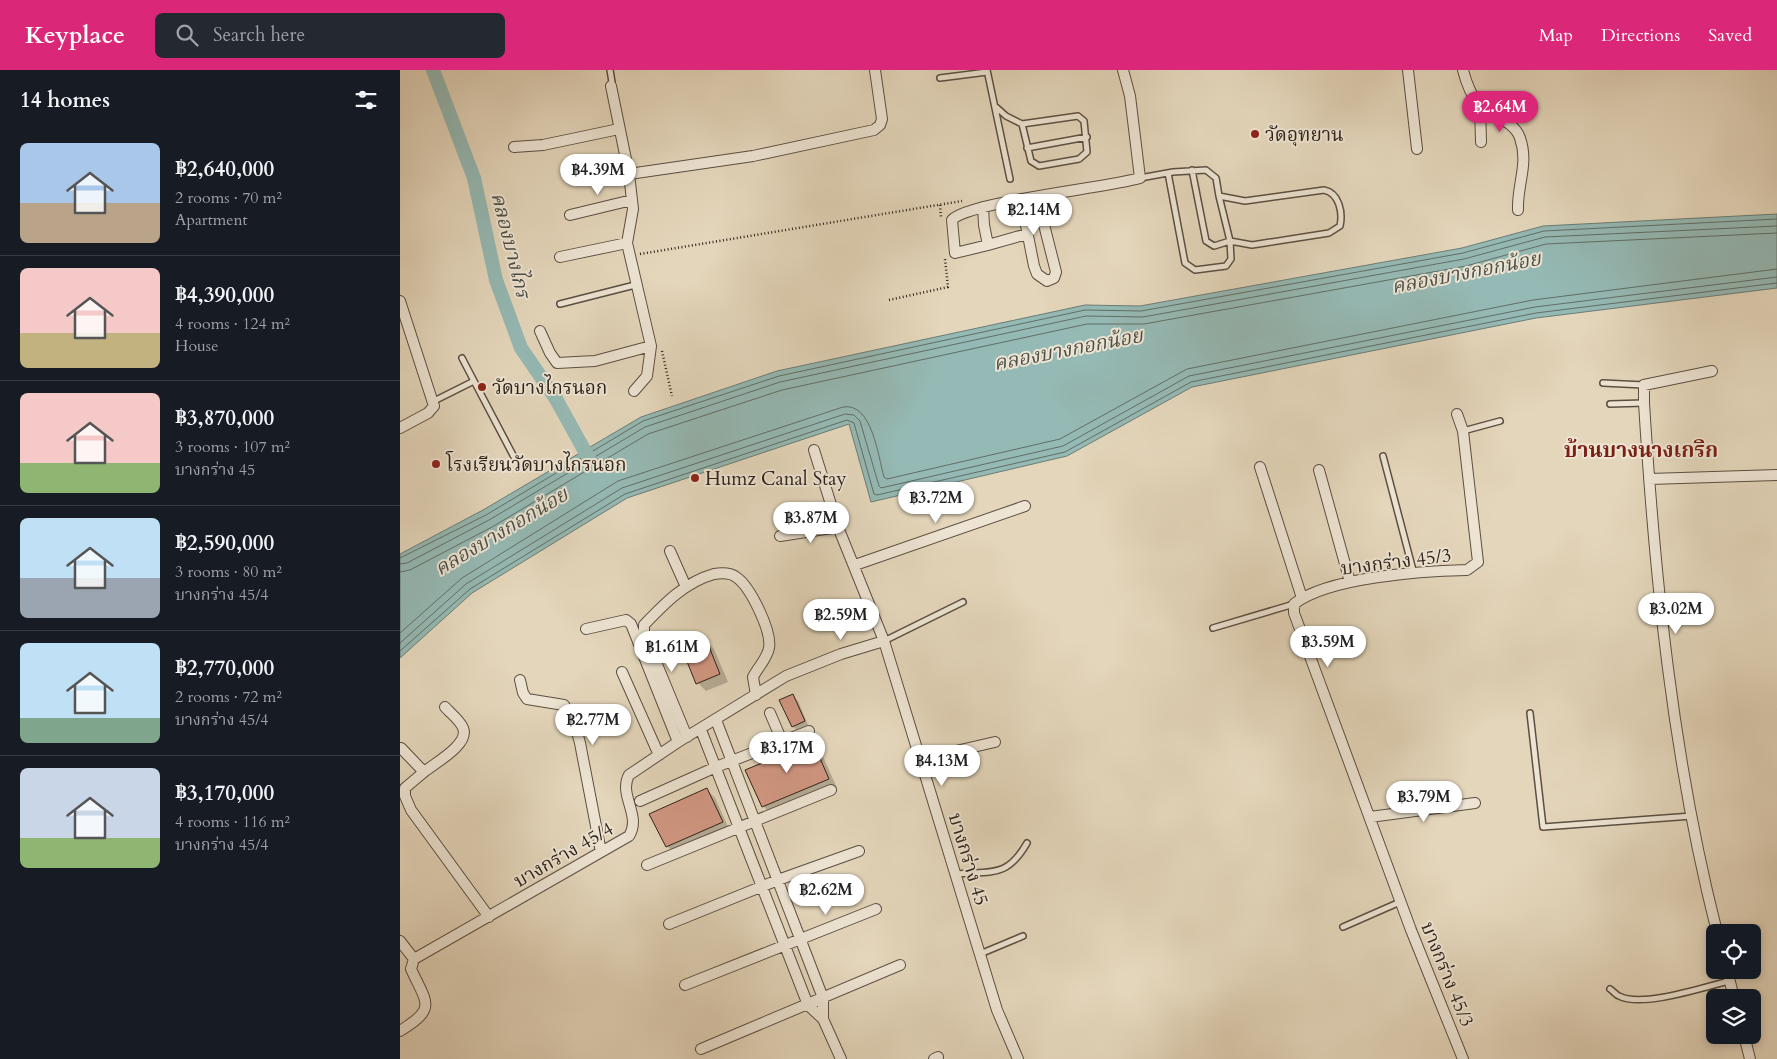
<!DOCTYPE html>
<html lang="en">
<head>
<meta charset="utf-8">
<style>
	:root { --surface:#171b24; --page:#242831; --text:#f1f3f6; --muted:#9ea1a6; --line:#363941; --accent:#db2777 }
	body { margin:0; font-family:Cardo,"Noto Serif Thai",serif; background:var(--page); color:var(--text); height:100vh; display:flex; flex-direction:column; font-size:19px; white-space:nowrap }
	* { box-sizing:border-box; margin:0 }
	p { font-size:16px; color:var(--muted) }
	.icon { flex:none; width:28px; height:28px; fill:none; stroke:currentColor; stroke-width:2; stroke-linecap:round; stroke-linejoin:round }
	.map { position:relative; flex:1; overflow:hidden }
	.details { display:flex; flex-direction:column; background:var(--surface); width:400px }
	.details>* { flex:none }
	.buttons { position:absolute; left:1306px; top:854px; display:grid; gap:10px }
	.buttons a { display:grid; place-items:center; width:55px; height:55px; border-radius:8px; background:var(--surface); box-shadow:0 2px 8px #0003; font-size:25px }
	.price { position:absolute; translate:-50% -42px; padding:0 11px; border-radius:18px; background:#fff; color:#222; font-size:16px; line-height:32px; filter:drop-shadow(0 1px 2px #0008) }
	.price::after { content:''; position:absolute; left:50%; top:30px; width:15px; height:11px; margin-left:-8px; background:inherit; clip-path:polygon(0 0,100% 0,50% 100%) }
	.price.selected { background:var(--accent); color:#fff }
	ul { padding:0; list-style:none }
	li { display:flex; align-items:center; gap:15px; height:125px; padding:0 20px }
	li+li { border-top:1px solid var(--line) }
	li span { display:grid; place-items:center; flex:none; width:140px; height:100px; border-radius:8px; color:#555 }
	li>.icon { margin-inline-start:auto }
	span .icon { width:60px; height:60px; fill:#fffc; stroke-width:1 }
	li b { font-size:21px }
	h2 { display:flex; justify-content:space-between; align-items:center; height:60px; padding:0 20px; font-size:21px }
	header { display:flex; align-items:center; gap:30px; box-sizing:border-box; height:70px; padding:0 25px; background:var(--accent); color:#fff }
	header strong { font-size:24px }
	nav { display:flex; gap:28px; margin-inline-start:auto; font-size:18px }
	.search { width:350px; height:45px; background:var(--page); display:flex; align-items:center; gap:12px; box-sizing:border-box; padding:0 18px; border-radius:8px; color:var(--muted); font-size:19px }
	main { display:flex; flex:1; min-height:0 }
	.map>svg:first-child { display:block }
	.water { fill:#95b9b4; stroke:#6b7d76 }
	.shadow { fill:#0003 }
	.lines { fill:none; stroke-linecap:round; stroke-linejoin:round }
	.shore { stroke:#616e67; stroke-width:1 }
	.canal { stroke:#95b9b4; stroke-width:14 }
	.building { fill:#d29782; stroke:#2d221a }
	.lane-casing { stroke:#5b4f42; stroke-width:8 }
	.street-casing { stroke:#5b4f42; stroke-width:12 }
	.path { stroke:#2d221a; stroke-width:2.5; stroke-dasharray:1 2.5; stroke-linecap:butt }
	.lane { stroke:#ede4d3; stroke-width:5 }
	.street { stroke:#ede4d3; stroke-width:10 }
	.poi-dot { fill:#8f2418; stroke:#ede4d3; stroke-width:2 }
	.labels { text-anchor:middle; stroke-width:4; stroke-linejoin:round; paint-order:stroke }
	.poi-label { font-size:19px; fill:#2d221a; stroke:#ede4d3; text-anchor:start }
	.street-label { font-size:19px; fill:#2d221a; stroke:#ede4d3 }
	.water-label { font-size:20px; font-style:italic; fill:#4c4f48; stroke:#ede4d3 }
	.quarter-label { font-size:21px; font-weight:bold; fill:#7a1f14; stroke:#ede4d3 }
</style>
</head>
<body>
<header>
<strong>Keyplace</strong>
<div class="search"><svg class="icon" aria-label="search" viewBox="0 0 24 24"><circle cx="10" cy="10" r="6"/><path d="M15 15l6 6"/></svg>Search here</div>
<nav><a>Map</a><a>Directions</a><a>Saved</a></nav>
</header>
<main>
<section class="details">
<h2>14 homes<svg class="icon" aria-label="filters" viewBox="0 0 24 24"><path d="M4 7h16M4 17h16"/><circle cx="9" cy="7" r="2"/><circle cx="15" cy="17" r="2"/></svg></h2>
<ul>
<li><span style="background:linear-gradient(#a9c7e8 60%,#b9a48a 0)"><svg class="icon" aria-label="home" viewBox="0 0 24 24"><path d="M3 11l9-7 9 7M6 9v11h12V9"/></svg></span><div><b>฿2,640,000</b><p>2 rooms · 70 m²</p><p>Apartment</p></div></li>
<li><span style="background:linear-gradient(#f6c9c9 65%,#c2b280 0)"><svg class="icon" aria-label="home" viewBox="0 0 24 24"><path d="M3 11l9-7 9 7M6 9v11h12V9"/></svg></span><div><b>฿4,390,000</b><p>4 rooms · 124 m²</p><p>House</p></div></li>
<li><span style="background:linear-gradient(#f6c9c9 70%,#8fb573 0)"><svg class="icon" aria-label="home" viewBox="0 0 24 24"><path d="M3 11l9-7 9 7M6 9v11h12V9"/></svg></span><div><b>฿3,870,000</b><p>3 rooms · 107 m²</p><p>บางกร่าง 45</p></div></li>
<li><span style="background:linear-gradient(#bfe0f5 60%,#9aa5b1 0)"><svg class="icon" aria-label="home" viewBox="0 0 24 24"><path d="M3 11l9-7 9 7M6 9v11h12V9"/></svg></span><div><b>฿2,590,000</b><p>3 rooms · 80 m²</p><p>บางกร่าง 45/4</p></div></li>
<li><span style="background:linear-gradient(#bfe0f5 75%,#7fa58c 0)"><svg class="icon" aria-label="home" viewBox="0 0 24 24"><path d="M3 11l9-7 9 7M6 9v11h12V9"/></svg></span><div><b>฿2,770,000</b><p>2 rooms · 72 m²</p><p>บางกร่าง 45/4</p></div></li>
<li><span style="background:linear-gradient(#c9d6e8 70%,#8fb573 0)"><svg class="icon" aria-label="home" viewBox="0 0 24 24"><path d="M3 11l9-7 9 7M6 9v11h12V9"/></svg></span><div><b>฿3,170,000</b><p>4 rooms · 116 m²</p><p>บางกร่าง 45/4</p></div></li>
</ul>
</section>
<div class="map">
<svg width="1377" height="989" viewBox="0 0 1377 989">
	<rect width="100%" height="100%" fill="#e4d6bb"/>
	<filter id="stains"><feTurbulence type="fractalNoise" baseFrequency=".004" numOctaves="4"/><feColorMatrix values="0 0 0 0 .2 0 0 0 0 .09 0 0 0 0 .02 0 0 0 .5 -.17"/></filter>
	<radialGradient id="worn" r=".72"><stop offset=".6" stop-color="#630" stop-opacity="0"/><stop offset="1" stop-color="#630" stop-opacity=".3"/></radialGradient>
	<!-- water -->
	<path class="water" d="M1377 144V218L1136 248 792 317 667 386 471 432 449 354 227 428 72 523 0 588V484L83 440 241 347 377 301 685 235 740 236 1062 178 1143 156Z"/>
	<!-- shadow -->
	<path class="shadow" d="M306 571 314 579 328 612 306 621 298 613Z
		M392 625 398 631 409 657 398 662 393 656Z
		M413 674 421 682 437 718 371 744 363 736Z
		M307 720 315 728 330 761 275 784 267 776Z"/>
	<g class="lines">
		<!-- shore -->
		<path class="shore" d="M0 488 86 445 243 351 379 306 685 240 741 241 1063 183 1144 161 1377 149
			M0 494 7 493 89 450 245 357 380 312 686 246 743 247 1064 189 1145 167 1377 156
			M0 502 10 500 92 457 248 364 382 320 687 254H744L1066 196 1146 174 1377 163
			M0 563 62 508 218 411 443 337C472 332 478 386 484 407L487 409 660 369 787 299 1133 230 1377 199
			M0 573 66 514 222 418 445 344 454 345 460 351 479 416 481 418 663 376 789 306 1135 237 1377 207
			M0 581 70 519 225 424 447 350 454 353 474 424 477 425 665 382 791 312 1136 243 1377 213"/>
		<!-- canal -->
		<path class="canal" d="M33 0 74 108 96 210 121 278 156 329 193 396"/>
	</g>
	<!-- building -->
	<path class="building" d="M306 569 320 604 296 614 282 579Z
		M393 624 405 651 392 657 379 630Z
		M413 672 429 709 362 737 345 700Z
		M307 718 323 752 266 777 249 744Z"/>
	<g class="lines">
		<defs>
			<path id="lane" d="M210 0 212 12
				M587 0 610 109
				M540 8 587 2
				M596 37 606 46 622 54 678 46 684 51 687 82 679 89 639 96 631 91 622 54
				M627 78 687 67
				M792 100 806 171 814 176 830 171 819 126
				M740 108 773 102 806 100 816 108 819 126 845 131 924 120C939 123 943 142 940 156L929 163 852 175 830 171 831 189 826 196 795 200 785 193 768 103
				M160 234 235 215
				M62 288 74 311
				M1203 313 1244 315
				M34 331 74 311 114 387
				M1210 334 1244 333
				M1063 361 1100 351
				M983 386 1014 504
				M813 558 894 534
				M484 571 563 532
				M1130 643 1143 757 1292 746
				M556 804C592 801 607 808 627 773
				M943 857 1000 832
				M580 884 623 866
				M1210 919C1213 921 1216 925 1219 926 1242 938 1304 917 1329 911"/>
			<path id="street" d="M1008 0 1017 79
				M1063 0C1066 12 1071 25 1079 35 1091 47 1114 50 1120 68 1129 94 1117 114 1118 140
				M211 16 229 104
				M1080 35 1081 72
				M114 77 143 75 219 59
				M621 130 634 196 637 204 647 211 654 208 656 202 637 127
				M583 137 584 155 588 175 627 164
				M170 145 232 130
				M588 175 555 183 552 150C568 132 706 118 740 108L730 26 723 0
				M160 187 227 173
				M0 231 34 336 28 343 0 358
				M140 261 150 283 157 293 195 291 251 276 227 173 233 139 229 104 353 86 474 60 480 55 482 49 475 0
				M1312 301 1244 315V333C1255 511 1273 689 1317 862
				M234 321 247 306 251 276
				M1057 344 1063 361 1078 492 1067 500C1023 501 928 507 894 534V543L1011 860 1063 989
				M414 380 438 457 484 571 597 940 618 989
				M860 397 902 528
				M919 400 950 512
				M1249 409 1377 405
				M380 466 438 457
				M270 481 286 517
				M455 495 625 436
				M186 559 226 550 231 554 278 672
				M222 602 259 685
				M120 610 123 623 127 629 164 635 174 651 180 673 201 782
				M370 643 382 671
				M316 650 423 928V949
				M301 660 408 935 423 949 441 989
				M287 667 244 563V555C264 534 285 512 314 504 321 503 331 503 336 507 350 516 372 561 369 578 367 589 358 597 353 607L356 625
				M1 678 24 702 5 718V726L11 740 89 847
				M521 689 595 672
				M24 702C35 693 70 674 63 658 60 650 50 643 45 637
				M240 731 316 697 409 661
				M970 747 1075 733
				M247 795 431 720
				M269 854 378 810 459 781
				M0 871 14 889
				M1327 900 1334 928
				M285 915 476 839
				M0 961C37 938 27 934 11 899L14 889 229 766C242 746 218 725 229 705L278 672 386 606 441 584 484 571
				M1344 965 1350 989
				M301 979 500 895
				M534 989 538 987"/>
		</defs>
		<!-- lane casing -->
		<use href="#lane" class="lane-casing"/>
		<!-- street casing -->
		<use href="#street" class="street-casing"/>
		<!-- path -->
		<path class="path" d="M540 135 541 148
			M240 184 562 131
			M489 230 548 217 545 189
			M262 281 272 326"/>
		<!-- lane -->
		<use href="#lane" class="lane"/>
		<!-- street -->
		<use href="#street" class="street"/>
	</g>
	<!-- markers -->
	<g class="poi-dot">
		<circle cx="855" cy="64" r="5"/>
		<circle cx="82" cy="317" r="5"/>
		<circle cx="36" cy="394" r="5"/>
		<circle cx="295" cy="408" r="5"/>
	</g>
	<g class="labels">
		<!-- poi labels -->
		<g class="poi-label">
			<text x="865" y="71">วัดอุทยาน</text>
			<text x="92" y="324">วัดบางไกรนอก</text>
			<text x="46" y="401">โรงเรียนวัดบางไกรนอก</text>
			<text x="305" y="415">Humz Canal Stay</text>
		</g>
		<!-- street labels -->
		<g class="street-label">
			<text transform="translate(996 491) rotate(-7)" y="7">บางกร่าง 45/3</text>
			<text transform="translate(163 784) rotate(-30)" y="7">บางกร่าง 45/4</text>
			<text transform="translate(569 789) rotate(73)" y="7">บางกร่าง 45</text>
			<text transform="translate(1048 904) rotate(68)" y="7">บางกร่าง 45/3</text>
		</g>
		<!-- water labels -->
		<g class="water-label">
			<text transform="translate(111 175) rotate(76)" y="7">คลองบางไกร</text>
			<text transform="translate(1066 202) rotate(-11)" y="7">คลองบางกอกน้อย</text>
			<text transform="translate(668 279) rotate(-11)" y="7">คลองบางกอกน้อย</text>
			<text transform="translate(101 461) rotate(-31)" y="7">คลองบางกอกน้อย</text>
		</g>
		<!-- quarter labels -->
		<g class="quarter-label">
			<text x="1241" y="387">บ้านบางนางเกริก</text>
		</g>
	</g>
	<rect width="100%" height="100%" filter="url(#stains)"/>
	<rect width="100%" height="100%" fill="url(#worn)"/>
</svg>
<div class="buttons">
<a><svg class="icon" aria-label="locate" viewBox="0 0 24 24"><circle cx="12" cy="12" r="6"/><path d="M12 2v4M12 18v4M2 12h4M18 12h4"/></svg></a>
<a><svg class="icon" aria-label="layers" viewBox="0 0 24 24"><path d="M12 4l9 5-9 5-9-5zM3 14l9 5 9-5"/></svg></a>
</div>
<b class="price selected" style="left:1100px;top:63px">฿2.64M</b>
<b class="price" style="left:198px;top:126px">฿4.39M</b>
<b class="price" style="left:634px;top:166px">฿2.14M</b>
<b class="price" style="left:536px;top:454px">฿3.72M</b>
<b class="price" style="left:411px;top:474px">฿3.87M</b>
<b class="price" style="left:1276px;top:565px">฿3.02M</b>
<b class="price" style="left:441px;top:571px">฿2.59M</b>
<b class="price" style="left:928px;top:598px">฿3.59M</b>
<b class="price" style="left:272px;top:603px">฿1.61M</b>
<b class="price" style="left:193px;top:676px">฿2.77M</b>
<b class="price" style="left:387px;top:704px">฿3.17M</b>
<b class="price" style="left:542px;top:717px">฿4.13M</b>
<b class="price" style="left:1024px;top:753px">฿3.79M</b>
<b class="price" style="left:426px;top:846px">฿2.62M</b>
</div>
</main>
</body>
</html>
